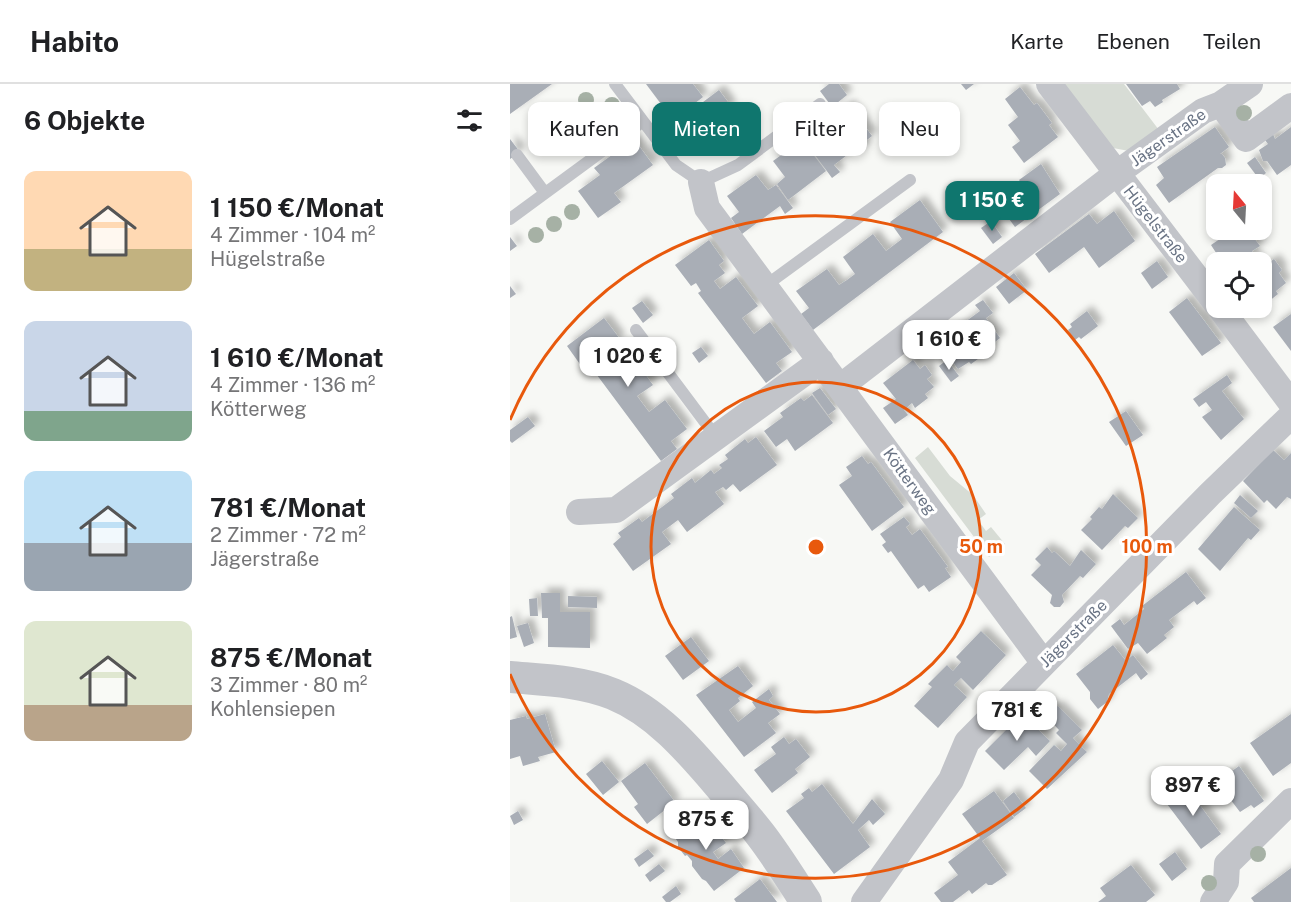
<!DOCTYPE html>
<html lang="de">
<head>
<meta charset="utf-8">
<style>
	:root { --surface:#fff; --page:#f6f6f6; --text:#202124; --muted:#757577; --line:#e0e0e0; --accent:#0f766e }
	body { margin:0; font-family:"Public Sans",sans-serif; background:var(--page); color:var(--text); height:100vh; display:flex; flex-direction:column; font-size:22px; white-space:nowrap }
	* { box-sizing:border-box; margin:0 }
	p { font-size:20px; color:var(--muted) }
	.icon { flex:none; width:33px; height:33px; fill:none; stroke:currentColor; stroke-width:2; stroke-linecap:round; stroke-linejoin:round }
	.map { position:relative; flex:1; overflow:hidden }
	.details { display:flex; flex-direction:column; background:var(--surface); width:510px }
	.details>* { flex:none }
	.top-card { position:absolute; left:18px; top:18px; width:570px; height:54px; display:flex; gap:12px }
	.needle { width:39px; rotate:342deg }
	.fabs { position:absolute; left:696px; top:90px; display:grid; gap:12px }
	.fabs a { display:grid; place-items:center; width:66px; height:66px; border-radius:12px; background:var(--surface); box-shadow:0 3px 9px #0003; font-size:30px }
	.price { position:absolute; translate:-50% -51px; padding:0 14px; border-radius:12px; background:#fff; color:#222; font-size:20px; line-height:39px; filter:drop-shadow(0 2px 3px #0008) }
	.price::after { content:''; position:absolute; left:50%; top:36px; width:18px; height:14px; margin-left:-9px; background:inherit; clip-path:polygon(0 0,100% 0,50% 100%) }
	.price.selected { background:var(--accent); color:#fff }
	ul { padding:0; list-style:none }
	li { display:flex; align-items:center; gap:18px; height:150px; padding:0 24px }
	li span { display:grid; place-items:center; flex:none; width:168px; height:120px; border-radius:12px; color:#555 }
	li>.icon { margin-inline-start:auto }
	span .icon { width:72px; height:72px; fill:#fffc; stroke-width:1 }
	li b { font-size:26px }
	h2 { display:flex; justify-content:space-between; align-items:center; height:72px; padding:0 24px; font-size:26px }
	.tag { padding:0 21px; border-radius:12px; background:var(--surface); box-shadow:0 3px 9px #0003; font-size:21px; line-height:54px }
	.tag.selected { background:var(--accent); color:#fff }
	header { display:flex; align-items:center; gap:36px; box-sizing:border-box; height:84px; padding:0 30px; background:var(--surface); border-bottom:2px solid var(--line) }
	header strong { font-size:28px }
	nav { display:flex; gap:33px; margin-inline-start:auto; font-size:21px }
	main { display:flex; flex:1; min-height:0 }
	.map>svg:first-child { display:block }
	.green { fill:#d7dcd5 }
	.building { fill:#a9aeb6; filter:url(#shadow) }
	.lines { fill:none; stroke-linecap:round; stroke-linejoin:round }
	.service { stroke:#c2c4c9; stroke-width:12 }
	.minor { stroke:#c2c4c9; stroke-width:26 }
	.tertiary { stroke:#c2c4c9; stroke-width:32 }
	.tree { fill:#a6b1a5 }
	.ring { fill:none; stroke:#e8590c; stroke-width:3 }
	.labels { text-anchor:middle; stroke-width:6; stroke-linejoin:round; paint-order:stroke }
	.street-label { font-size:16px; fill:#697384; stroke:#fff }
	.centre { fill:#e8590c; stroke:#fff; stroke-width:3 }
	.ring-label { font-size:18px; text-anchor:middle; font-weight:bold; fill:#e8590c; stroke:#fff; stroke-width:6; stroke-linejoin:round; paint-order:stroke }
</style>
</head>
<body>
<header>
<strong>Habito</strong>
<nav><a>Karte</a><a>Ebenen</a><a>Teilen</a></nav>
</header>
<main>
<section class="details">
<h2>6 Objekte<svg class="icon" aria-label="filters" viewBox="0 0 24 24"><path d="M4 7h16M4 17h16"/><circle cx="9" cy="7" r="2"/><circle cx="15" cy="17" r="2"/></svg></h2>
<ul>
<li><span style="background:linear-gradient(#ffd9b3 65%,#c2b280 0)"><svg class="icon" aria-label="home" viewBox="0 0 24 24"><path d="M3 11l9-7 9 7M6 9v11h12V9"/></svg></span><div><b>1 150 €/Monat</b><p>4 Zimmer · 104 m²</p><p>Hügelstraße</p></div></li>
<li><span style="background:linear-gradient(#c9d6e8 75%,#7fa58c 0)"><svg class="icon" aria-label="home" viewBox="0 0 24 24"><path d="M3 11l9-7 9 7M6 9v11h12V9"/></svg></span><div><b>1 610 €/Monat</b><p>4 Zimmer · 136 m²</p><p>Kötterweg</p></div></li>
<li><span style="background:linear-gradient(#bfe0f5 60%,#9aa5b1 0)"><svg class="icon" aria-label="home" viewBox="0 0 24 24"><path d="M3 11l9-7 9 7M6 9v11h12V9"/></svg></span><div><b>781 €/Monat</b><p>2 Zimmer · 72 m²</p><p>Jägerstraße</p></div></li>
<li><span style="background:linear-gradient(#dfe7d0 70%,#b9a48a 0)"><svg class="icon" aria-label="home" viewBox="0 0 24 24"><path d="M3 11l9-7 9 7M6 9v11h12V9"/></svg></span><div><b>875 €/Monat</b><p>3 Zimmer · 80 m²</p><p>Kohlensiepen</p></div></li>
</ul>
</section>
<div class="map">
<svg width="781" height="818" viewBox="0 0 781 818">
	<defs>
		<filter id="shadow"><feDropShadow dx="5.5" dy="-5.5" stdDeviation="3" flood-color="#0004"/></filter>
	</defs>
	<rect width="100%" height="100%" fill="#f7f8f5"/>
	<!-- green -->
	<path class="green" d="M549 0H614L649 46 619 67 603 64Z
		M418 363 440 392 463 411 476 430 468 436 476 447 481 443 495 460 479 473 405 374Z"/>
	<!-- building -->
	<path class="building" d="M0 0H42L0 30Z
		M136 0H183L193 13 163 36Z
		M319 0H329L337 11 322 23 310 7Z
		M451 0H464L456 6Z
		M616 0H667L670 5 652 16 653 18 645 23 640 17 632 22Z
		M510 3 524 21 527 19 542 39 539 41 548 53 514 79 502 63 510 57 498 41 508 33 495 15Z
		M209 6 221 22 204 34 193 18Z
		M339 21 362 52 353 59 356 63 344 72 341 68 324 81 330 88 322 94 305 71 321 59 309 43Z
		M705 43 719 63 710 70H712L715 74 716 81 712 84H708L659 119 646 101 654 94 647 83Z
		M781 43V81L767 91 757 77H753L749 66 758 60 755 56 763 50 765 55Z
		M0 55 10 68 0 75Z
		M124 55 143 81 104 109 111 118 88 134 68 107 90 91 84 84Z
		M292 56 316 87 278 116 267 100 275 93 263 77Z
		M745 73 756 89 749 95 737 79Z
		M531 80 550 110 505 143 491 124 516 105 509 96Z
		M246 91 258 106 266 101 283 124 275 130 270 122 232 150 221 134 229 128 217 112Z
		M410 116 433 148 303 246 291 230 299 224 286 207 317 185 329 201 337 196 345 190 333 173 363 150 376 167 392 155 380 138Z
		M604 127 625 157 589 184 574 163 539 189 525 170 579 130 587 140Z
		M481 137 492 153 483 160 471 144Z
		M723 146H738L750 162 742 167 749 178H712L701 161Z
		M0 153 7 162 0 167Z
		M199 156 214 177 209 181 215 189 204 197 210 205 226 193 248 222 232 234 244 250 260 238 282 268 266 279 272 287 256 299 188 209 191 207 186 199 181 202 165 181Z
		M764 175 772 186 769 189 776 199 766 207 768 210 758 218 755 215 752 217V184Z
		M647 177 658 193 642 205 631 189Z
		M504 189 517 206 499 220 486 203Z
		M0 202 6 210 0 214Z
		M677 214 711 259 692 272 659 228Z
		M473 216 483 229 476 234 490 254 480 262 482 265 461 280 459 278 448 285 428 258 470 227 465 221Z
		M132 217 143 231 133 239 122 224Z
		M577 227 588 242 571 255 569 253 565 256 558 246 562 243 560 240Z
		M781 230V267L763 243Z
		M94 234 110 255 102 261 107 269 99 275 105 283 121 271 143 301 127 312 139 328 155 316 177 345 161 357 167 365 151 377 78 279 72 283 57 262Z
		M191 263 198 272 189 279 182 269Z
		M403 276 410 285 415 281 422 291 417 295 424 303 415 310 418 314 405 324 402 319 394 326 398 331 385 340 373 324 386 315 373 299Z
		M437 276 449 292 441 298 429 282Z
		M717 291 722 299 712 307 734 335 711 356 692 333 702 326 696 318 689 323 683 315Z
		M310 304 326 325 318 331 302 309Z
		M302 311 323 339 285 367 277 355 266 363 254 347 273 333 270 329 291 314 294 317Z
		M616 327 633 351 616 362 599 338Z
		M18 333 25 342 2 359 0 357V346Z
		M246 353 267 381 230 408 223 400 216 406 213 403 205 408 214 420 177 448 168 436 152 448 161 460 123 487 103 460 111 453 108 449 129 434 132 438 164 414 161 410 182 394 185 399 201 386 204 390 212 384 209 381 218 375 215 371 235 355 238 359Z
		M763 366 774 376 781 369V415L777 413 766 425 757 416 754 419 733 397Z
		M352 372 358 380 361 378 394 423 362 447 329 401 342 392 336 383Z
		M603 410 628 434 618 444 615 442 592 466 571 446 582 435 580 433 589 423 592 425Z
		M730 411 748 427 741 434 724 419Z
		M724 423 750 446 741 456 738 454 710 487 688 465Z
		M394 433 400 440 396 443 402 451 410 445 438 483 435 484 441 493 419 508 414 501 408 505 381 467 378 469 372 461 376 458 370 450Z
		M537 463 542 469 544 467 560 482 571 466 586 480 573 494 570 492 552 511 554 518 550 523H544L540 519 542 511 521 491 531 481 525 475Z
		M676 488 696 514 687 521 684 517 659 536 664 543 654 551 657 554 637 570 628 559 618 565 601 542 610 535 614 541 634 525 632 522Z
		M31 509H50V528H80V564L38 563V534H32Z
		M58 512 87 513V524L58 523Z
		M27 514 28 532H20L19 515Z
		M2 532 7 553 0 555V533Z
		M18 539 24 559 14 563 7 542Z
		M471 547 496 571 463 606 451 594 444 601 457 613 428 644 404 622 422 603 418 600 437 581 443 587 451 578 446 573Z
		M181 553 199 577 173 596 155 572Z
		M603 561 616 577 623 571 638 590 631 596 626 589 599 610 597 618 588 625 580 615V608L566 590Z
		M228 582 243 602 228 614 230 617 219 626 228 638 246 624 242 618 259 605 263 612 259 616 270 630 258 639 266 649 234 673 186 611Z
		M548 622 572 646 563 654 577 668 537 705 519 687 544 661 551 667 557 660 546 649 549 646 532 628Z
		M35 630 46 668 28 673 30 677 13 682 10 672 0 675V636L16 632 17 635Z
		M512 630 540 657 526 672 518 663 494 686 475 667Z
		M781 630V679L763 692 740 659Z
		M274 653 279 660 286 655 300 673 285 685 288 689 262 709 244 686 266 670 261 663Z
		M92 677 109 698 93 711 76 690Z
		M135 679 165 718 137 740 124 723 128 720 111 697Z
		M729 682 754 717 744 724 741 721 730 728 707 698Z
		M312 700 343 740 362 715 375 730 363 741 359 736 348 746 360 763 324 790 276 727 294 714 291 710 299 704 302 708Z
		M675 701 711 750 691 765 654 716Z
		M484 707 504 734 472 757 497 791 482 801H478L476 799 462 810 459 806 443 818H431L424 809 448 791 438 778 470 754 452 730Z
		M504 708 516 724 504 733 493 717Z
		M191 726 205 744 192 753 194 757 197 759 209 750 216 759 203 768 206 772 208 775 221 765 234 784 204 807 196 797 192 795 182 782V777L177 771 175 772 168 763V758L161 748Z
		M8 727 13 736 4 741 0 732Z
		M138 765 144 772 129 783 124 775Z
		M665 768 677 785 662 797 649 780Z
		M149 780 155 787 140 798 135 791Z
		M621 781 645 811 636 818H588L596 812 590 804Z
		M781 784V818H744L741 814Z
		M250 795 267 818H226L224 815Z
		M166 802 171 810 160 818H156L152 813Z"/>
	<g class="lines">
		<!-- service -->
		<path class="service" d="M105 0 166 81 191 98 228 81 310 20
			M7 71 35 109
			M0 135 132 38
			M255 202 400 96
			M126 246 206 353"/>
		<!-- minor -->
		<path class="minor" d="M539 0 706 219
			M711 20 736 55 781 22
			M191 98 197 124 533 578
			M710 224 781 319
			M330 303 607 89 693 27 711 20 740 0
			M69 428 106 426 311 277
			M354 818 441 696 457 658 700 410 781 332
			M703 818 716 798 717 780 781 717"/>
		<!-- tertiary -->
		<path class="tertiary" d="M0 593C34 596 71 597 103 610 147 628 179 666 209 701 223 718 237 733 250 750 267 772 281 795 296 818"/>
	</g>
	<!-- trees -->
	<g class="tree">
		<circle cx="76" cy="16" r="8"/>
		<circle cx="102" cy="21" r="8"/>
		<circle cx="734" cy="29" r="8"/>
		<circle cx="62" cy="128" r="8"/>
		<circle cx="44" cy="140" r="8"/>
		<circle cx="26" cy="151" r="8"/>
		<circle cx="748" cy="770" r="8"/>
		<circle cx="699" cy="799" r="8"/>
	</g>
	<!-- distance rings -->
	<g class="ring">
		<circle cx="306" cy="463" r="165"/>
		<path d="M0 336A331 331 0 1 1 0 590"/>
	</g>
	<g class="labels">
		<!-- street labels -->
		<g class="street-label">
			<text transform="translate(658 53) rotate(-35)" y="6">Jägerstraße</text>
			<text transform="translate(646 140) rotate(52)" y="6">Hügelstraße</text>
			<text transform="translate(400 397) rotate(54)" y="6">Kötterweg</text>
			<text transform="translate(563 549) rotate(-45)" y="6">Jägerstraße</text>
		</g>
	</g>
	<circle cx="306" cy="463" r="9" class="centre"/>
	<g class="ring-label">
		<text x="471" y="469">50 m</text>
		<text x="637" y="469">100 m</text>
	</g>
</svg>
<div class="fabs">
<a><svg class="needle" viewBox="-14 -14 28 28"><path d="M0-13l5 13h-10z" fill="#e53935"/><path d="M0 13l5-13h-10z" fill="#757577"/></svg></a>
<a><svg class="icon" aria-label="locate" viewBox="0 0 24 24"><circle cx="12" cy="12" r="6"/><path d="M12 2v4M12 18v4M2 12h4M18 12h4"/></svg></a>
</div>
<b class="price selected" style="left:482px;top:148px">1 150 €</b>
<b class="price" style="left:439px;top:287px">1 610 €</b>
<b class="price" style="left:118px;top:304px">1 020 €</b>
<b class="price" style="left:507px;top:658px">781 €</b>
<b class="price" style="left:683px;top:733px">897 €</b>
<b class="price" style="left:196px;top:767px">875 €</b>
<div class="top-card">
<a class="tag">Kaufen</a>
<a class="tag selected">Mieten</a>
<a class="tag">Filter</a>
<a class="tag">Neu</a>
</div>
</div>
</main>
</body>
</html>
